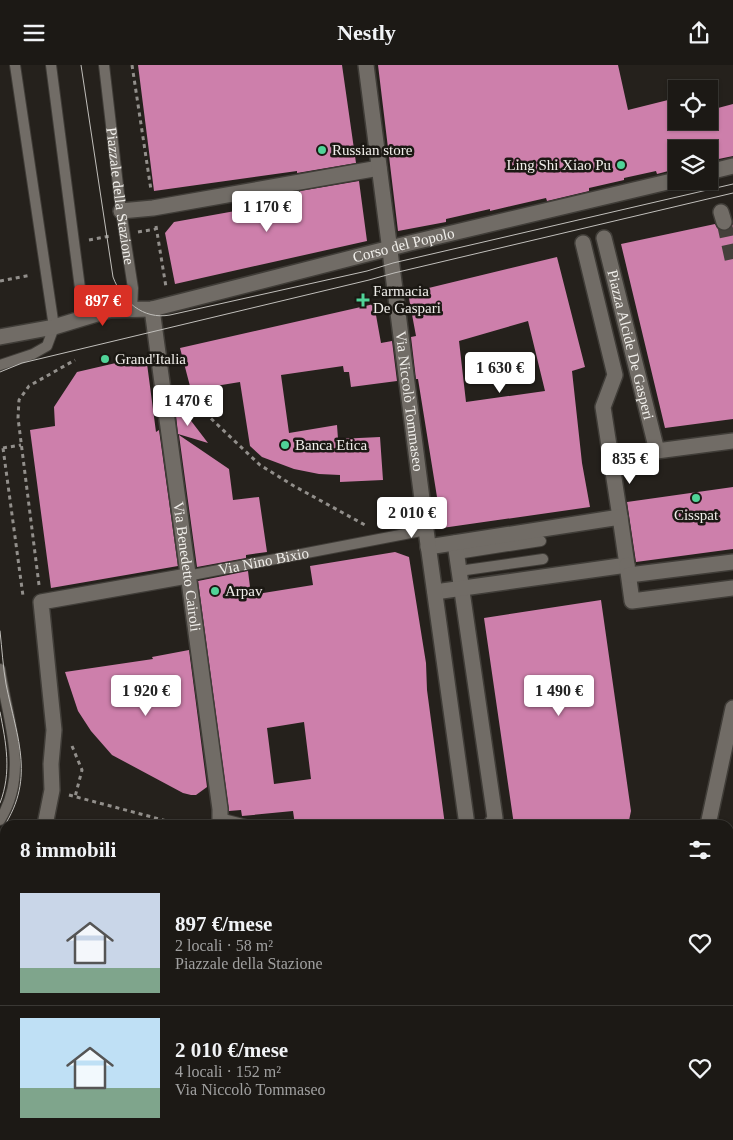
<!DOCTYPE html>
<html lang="it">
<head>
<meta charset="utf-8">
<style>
	:root { --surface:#1c1915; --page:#292622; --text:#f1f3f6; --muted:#a0a0a0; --line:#3a3834; --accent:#d93025 }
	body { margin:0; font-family:Georgia,serif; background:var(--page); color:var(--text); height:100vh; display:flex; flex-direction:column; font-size:19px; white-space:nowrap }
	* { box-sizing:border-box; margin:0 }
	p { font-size:16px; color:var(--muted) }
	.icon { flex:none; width:28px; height:28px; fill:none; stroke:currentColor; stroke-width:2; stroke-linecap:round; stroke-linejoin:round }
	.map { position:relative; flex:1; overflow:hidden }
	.sheet { position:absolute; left:0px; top:755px; width:734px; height:320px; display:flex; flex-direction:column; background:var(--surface); border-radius:15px 15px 0 0; box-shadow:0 1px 4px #0004,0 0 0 1px var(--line) }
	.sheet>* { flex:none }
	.buttons { position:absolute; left:668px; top:15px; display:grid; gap:10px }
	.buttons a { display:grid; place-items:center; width:50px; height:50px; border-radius:0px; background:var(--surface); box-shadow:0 1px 4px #0004,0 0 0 1px var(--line); font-size:25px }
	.price { position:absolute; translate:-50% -42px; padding:0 11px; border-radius:5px; background:#fff; color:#222; font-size:16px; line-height:32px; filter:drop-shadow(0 1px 2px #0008) }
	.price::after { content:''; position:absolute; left:50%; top:30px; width:15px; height:11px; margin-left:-8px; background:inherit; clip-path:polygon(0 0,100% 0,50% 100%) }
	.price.selected { background:var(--accent); color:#fff }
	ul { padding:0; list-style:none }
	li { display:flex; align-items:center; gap:15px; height:125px; padding:0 20px }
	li+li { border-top:1px solid var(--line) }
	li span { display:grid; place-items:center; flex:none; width:140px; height:100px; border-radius:0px; color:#555 }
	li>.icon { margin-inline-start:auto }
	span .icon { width:60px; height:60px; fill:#fffc; stroke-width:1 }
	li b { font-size:21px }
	h2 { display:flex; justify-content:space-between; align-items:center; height:60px; padding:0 20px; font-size:21px }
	header { display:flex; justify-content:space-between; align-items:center; height:65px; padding:0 20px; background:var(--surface); font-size:22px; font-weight:700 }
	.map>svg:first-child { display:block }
	.green { fill:#0a5232 }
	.building { fill:#cd7fab; fill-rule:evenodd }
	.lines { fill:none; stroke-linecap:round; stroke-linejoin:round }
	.street-tunnel { stroke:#44403b; stroke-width:15; stroke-dasharray:15 8; stroke-linecap:butt }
	.lane-casing { stroke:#403d38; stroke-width:12 }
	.street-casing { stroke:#403d38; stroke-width:18 }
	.secondary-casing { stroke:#403d38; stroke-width:18 }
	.path { stroke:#928f8b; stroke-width:3; stroke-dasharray:4 4; stroke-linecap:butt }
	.lane { stroke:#716c66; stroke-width:10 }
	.street { stroke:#716c66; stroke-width:15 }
	.secondary { stroke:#716c66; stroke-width:15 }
	.tram { stroke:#c1bfbb; stroke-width:1 }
	.poi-dot { fill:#50d398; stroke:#1b1813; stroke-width:2 }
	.labels { text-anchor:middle; stroke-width:5; stroke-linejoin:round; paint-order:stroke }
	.poi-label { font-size:15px; fill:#f1efeb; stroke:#1b1813; text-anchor:start }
	.street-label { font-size:15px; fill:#f1efeb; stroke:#1b1813 }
</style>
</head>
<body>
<header><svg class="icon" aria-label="menu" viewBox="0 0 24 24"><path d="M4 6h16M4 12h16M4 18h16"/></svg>Nestly<svg class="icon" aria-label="share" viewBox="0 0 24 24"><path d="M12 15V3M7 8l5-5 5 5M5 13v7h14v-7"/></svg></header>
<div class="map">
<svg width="733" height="1075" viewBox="0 0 733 1075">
	<rect width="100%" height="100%" fill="#25211c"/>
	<!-- green -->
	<path class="green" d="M474 1070H688L690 1075H473Z"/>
	<!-- building -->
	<path class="building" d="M138 0H342L356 98 297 108V106L154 126Z
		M378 0H618L628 45 676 33V56H709V25L714 24 718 43 733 39V91L709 96V84H676V104L657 109 656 106 624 113V115L589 123V126L547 136 546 133 490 146V144L446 154V157L398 166Z
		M359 116 367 176 175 219 165 168 174 157 301 134 300 126Z
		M715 159 717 163 722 166 730 164 733 159V354L665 363 621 179Z
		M557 192 585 302 572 306 582 398 590 442 442 463 418 314H416L411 272 416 271 408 228ZM528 256 545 326 466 337 459 276Z
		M374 239 381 278 392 276 397 316 351 322 349 307H344L343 301 281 310 289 368 337 360 338 374 380 372 383 415 340 417V410L319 409 294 404 262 392 250 381 240 317 191 325 180 283Z
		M146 291 156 367 159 365 178 501 51 523 30 365 55 361 54 342 77 307Z
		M182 344 208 378 178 369 176 350Z
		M179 370 229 404 233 435 259 432 267 487 246 490V493L197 502Z
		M733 422V484L636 497 627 437Z
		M395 487 409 492 426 598 427 625 445 760H295L293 746 242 751 241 745 229 746 198 516 248 506 251 530 313 520 310 501ZM304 657 311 714 274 719 267 663Z
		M601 535 631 746 628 760H514L484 553Z
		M189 585 207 722 196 730H191L183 728 112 690 91 666 78 646 65 607 153 594 152 592Z"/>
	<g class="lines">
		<!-- street-tunnel -->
		<path class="street-tunnel" d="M724 157 733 198
			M0 769 5 771"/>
		<defs>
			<g id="lane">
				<path d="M51 0 84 254"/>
				<path id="s1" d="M104 0 121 146 133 223 132 245"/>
				<path d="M0 300 33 289 47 281 54 262 15 0"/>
				<path d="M457 489 541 476"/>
				<path d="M459 506 543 494"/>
				<path id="s2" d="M187 511 426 465"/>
				<path d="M0 604C7 654 30 707 0 755"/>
				<path d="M220 753 247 760"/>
				<path d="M0 827H5"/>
				<path d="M246 1075 247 1070"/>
			</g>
			<g id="street">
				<path d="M709 107 733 101"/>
				<path d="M121 146 153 143 379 103"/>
				<path d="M721 147 724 157"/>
				<path id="s3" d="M604 173 657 386"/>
				<path d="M583 178 615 310 603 342 620 452"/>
				<path id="s4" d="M152 244 220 744V760"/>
				<path id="s5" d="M0 272 54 262 110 245 152 244 410 178 676 115"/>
				<path d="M611 392 733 376"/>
				<path d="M455 478 495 753 491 760"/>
				<path d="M428 482 620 452 627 500 435 527"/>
				<path d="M627 500 632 536 733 523"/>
				<path d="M629 510 733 497"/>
				<path d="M45 760 52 725 51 699 54 665 41 537 187 511"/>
				<path d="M708 760 733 643"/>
				<path d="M0 888 5 889"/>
				<path d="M371 1075 372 1070"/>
			</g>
			<g id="secondary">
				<path id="s6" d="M366 0 426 465 467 760"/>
				<path d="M0 852 5 853"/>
				<path d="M729 924 733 926"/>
				<path d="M729 986 733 987"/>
				<path d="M409 1075 411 1070"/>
				<path d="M442 1075 444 1070"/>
			</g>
		</defs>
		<!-- lane casing -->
		<use href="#lane" class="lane-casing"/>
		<!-- street casing -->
		<use href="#street" class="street-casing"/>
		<!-- secondary casing -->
		<use href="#secondary" class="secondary-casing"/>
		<!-- path -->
		<path class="path" d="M132 0 151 125
			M156 161 166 222
			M138 167 156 164
			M89 175 110 171
			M0 216 31 210
			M182 326 260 400 294 421 365 460
			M3 383 23 531
			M3 383 21 380
			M39 520 18 353 19 335 29 321 75 295
			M72 681 82 705 75 732
			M69 730 182 760
			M729 870 733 871
			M729 1029 733 1030
			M586 1070 588 1075
			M638 1070 641 1075
			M335 1075 336 1070
			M569 1075 575 1070"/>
		<!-- lane -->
		<use href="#lane" class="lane"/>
		<!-- street -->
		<use href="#street" class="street"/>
		<!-- secondary -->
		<use href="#secondary" class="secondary"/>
		<!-- tram -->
		<path class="tram" d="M81 0 113 212C122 236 143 255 170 250L367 206 393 198 733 119
			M0 307 22 298 369 215 394 208 733 128
			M0 566C2 584 3 602 6 619 17 674 37 716 0 767
			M0 647C6 678 12 707 0 738"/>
	</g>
	<!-- markers -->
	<g class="poi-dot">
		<circle cx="322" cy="85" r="5"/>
		<circle cx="621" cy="100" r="5"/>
		<path d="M360.5 227.5h5v5h5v5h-5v5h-5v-5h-5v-5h5z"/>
		<circle cx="105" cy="294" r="5"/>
		<circle cx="285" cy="380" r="5"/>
		<circle cx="696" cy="433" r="5"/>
		<circle cx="215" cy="526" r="5"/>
	</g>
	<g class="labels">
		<!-- poi labels -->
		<g class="poi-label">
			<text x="332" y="90">Russian store</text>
			<text x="611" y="105" text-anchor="end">Ling Shi Xiao Pu</text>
			<text x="373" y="231">Farmacia<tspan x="373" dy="17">De Gaspari</tspan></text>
			<text x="115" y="299">Grand'Italia</text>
			<text x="295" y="385">Banca Etica</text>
			<text x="696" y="455" text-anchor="middle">Cisspat</text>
			<text x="225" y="531">Arpav</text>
		</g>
		<!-- street labels -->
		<g class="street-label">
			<text dy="5" stroke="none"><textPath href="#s1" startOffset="132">Piazzale della Stazione</textPath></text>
			<text dy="5" stroke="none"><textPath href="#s5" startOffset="415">Corso del Popolo</textPath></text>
			<text dy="5" stroke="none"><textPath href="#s3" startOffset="110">Piazza Alcide De Gasperi</textPath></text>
			<text dy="5" stroke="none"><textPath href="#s6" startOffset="339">Via Niccolò Tommaseo</textPath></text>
			<text dy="5" stroke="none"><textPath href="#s2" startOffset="78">Via Nino Bixio</textPath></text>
			<text dy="5" stroke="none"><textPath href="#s4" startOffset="260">Via Benedetto Cairoli</textPath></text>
		</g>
	</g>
</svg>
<div class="buttons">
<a><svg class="icon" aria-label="locate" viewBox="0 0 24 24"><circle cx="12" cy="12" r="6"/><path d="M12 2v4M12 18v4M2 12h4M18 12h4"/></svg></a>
<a><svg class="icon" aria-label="layers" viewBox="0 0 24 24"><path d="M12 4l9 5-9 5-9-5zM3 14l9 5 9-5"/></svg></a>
</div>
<b class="price" style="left:267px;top:168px">1 170 €</b>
<b class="price selected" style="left:103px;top:262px">897 €</b>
<b class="price" style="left:500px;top:329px">1 630 €</b>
<b class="price" style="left:188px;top:362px">1 470 €</b>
<b class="price" style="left:630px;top:420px">835 €</b>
<b class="price" style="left:412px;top:474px">2 010 €</b>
<b class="price" style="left:146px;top:652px">1 920 €</b>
<b class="price" style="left:559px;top:652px">1 490 €</b>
<section class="sheet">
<h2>8 immobili<svg class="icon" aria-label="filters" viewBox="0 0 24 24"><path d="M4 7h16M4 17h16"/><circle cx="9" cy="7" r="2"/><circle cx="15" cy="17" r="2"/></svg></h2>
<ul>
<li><span style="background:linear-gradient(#c9d6e8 75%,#7fa58c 0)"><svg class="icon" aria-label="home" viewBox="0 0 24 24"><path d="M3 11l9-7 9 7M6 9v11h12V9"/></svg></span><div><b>897 €/mese</b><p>2 locali · 58 m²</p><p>Piazzale della Stazione</p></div><svg class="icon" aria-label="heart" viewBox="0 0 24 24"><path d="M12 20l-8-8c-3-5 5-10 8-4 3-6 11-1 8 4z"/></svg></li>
<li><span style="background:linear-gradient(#bfe0f5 70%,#7fa58c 0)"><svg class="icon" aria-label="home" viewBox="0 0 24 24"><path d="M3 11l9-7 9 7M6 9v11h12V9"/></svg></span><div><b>2 010 €/mese</b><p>4 locali · 152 m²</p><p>Via Niccolò Tommaseo</p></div><svg class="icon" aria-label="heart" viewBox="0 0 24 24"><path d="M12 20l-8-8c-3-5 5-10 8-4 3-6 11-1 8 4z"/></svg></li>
</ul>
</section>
</div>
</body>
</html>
